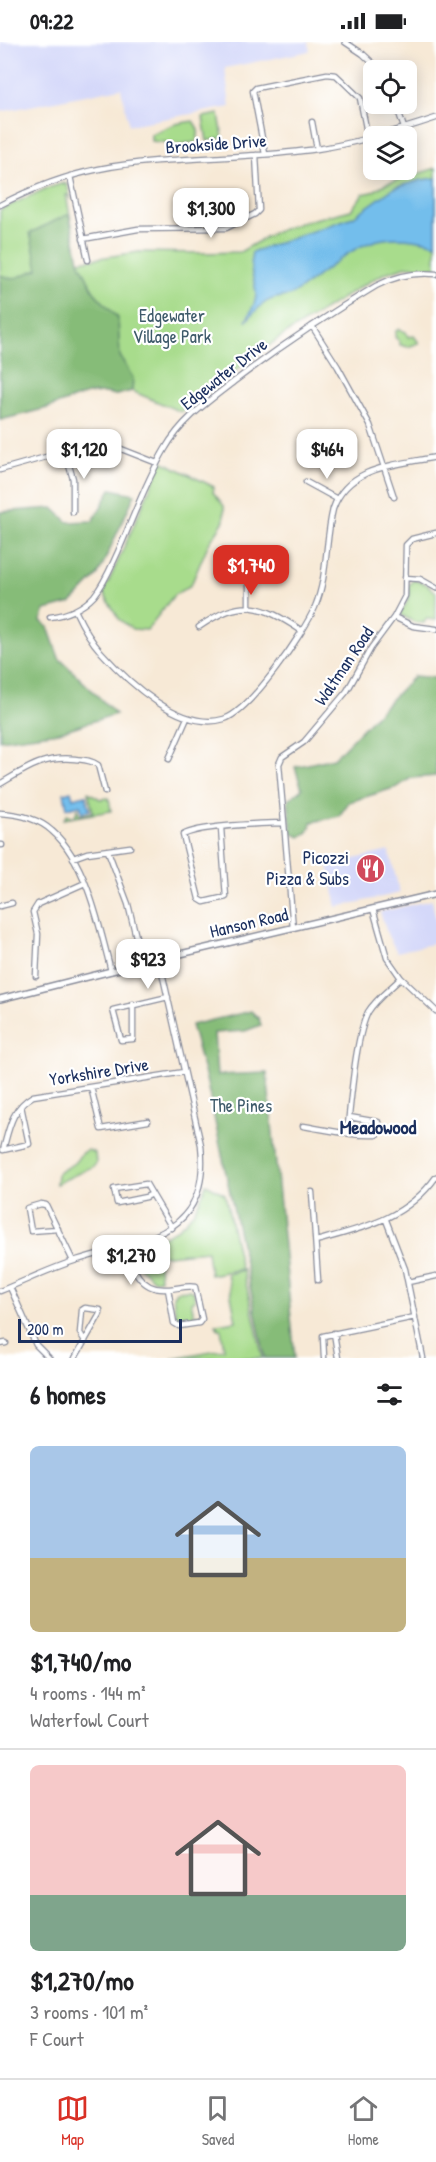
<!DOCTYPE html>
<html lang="en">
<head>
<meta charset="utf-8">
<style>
	:root { --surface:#fff; --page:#f6f6f6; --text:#202124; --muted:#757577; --line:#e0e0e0; --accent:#d93025 }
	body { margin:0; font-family:"Patrick Hand",sans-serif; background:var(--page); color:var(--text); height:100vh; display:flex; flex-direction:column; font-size:22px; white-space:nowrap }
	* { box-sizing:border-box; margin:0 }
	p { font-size:20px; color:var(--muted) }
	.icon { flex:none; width:33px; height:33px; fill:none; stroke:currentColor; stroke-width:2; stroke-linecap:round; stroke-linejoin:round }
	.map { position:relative; height:1316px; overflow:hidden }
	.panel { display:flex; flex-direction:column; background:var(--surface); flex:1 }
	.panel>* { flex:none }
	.buttons { position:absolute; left:363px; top:18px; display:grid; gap:12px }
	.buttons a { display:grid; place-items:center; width:54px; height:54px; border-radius:9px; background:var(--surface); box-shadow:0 3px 15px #0003; font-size:30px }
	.scale { position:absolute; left:18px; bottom:15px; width:164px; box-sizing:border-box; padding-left:6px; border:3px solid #1b2f5e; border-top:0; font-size:16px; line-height:21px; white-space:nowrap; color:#1b2f5e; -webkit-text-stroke:4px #fff; paint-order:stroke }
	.price { position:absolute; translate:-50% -51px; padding:0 14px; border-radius:12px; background:#fff; color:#222; font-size:20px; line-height:39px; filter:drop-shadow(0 2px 3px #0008) }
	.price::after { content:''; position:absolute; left:50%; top:36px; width:18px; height:14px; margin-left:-9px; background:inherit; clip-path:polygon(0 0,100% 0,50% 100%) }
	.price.on { background:var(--accent); color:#fff }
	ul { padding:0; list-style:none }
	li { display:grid; align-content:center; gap:12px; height:318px; padding:0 30px }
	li+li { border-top:2px solid var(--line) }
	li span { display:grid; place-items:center; height:186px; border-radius:9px; color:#555 }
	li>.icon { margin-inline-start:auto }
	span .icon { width:108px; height:108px; fill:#fffc; stroke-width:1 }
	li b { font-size:26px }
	h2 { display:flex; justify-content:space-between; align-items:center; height:72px; padding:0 30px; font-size:26px }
	.status { display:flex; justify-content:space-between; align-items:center; height:42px; padding:0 30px; background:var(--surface); direction:ltr }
	.status svg { height:16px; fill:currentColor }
	.dock { display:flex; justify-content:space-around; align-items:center; height:84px; border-top:2px solid var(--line); background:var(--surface); font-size:16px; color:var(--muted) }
	.dock a { display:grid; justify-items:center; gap:3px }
	.dock .on { color:var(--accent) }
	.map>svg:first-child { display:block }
	.built { fill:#d4d8f9 }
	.green { fill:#a8dc8c; stroke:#628675; stroke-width:1.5 }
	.forest { fill:#86bc78; stroke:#50766b; stroke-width:1.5 }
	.water { fill:#73beec; stroke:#4776a5; stroke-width:1.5 }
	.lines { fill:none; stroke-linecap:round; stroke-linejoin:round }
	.minor-casing { stroke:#898c9a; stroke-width:7 }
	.tertiary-casing { stroke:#898c9a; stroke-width:8 }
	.minor { stroke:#fff; stroke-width:4.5 }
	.tertiary { stroke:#fff; stroke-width:5 }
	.labels { text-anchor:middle; stroke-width:4.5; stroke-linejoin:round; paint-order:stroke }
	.street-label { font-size:18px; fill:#1b2f5e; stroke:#fff }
	.park-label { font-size:18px; fill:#3e5a6a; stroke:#fff }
	.poi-label { font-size:18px; fill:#1b2f5e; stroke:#fff; text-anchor:end }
	.neighbourhood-label { font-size:20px; font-weight:bold; fill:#1b2f5e; stroke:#fff }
</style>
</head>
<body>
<div class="status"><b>09:22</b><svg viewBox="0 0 49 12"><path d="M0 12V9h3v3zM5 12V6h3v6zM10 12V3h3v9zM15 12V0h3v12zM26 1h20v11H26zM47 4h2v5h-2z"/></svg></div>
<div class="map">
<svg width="436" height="1316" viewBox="0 0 436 1316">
	<rect width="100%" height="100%" fill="#fff"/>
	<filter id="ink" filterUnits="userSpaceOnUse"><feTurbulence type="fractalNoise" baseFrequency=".0167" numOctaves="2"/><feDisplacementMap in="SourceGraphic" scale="12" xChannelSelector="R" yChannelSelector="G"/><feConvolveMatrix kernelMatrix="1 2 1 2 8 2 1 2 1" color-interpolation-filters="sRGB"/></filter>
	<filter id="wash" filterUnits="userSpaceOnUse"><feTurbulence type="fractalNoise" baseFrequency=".008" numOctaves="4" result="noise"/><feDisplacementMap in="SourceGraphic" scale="24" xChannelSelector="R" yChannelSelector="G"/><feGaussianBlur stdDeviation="1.35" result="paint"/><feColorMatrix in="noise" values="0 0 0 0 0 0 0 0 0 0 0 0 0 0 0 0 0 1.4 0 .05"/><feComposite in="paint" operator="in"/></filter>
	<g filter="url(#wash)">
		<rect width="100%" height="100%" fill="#f7e9d6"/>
		<!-- built -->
		<path class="built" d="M0 0H308L310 9 225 26 230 65 129 83 121 46 0 70Z
			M389 809 400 851 337 865 328 823Z
			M432 858 436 878V901L397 910 388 894 380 870Z"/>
		<!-- green -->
		<path class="green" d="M219 72 223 96 207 99 203 75Z
			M193 79C199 87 200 92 196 100L182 102 151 99V92L175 82Z
			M436 126V226L408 224 385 231 360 245 279 296 181 370 132 349 116 353 104 351 87 352 47 366 0 378V169L2 167 45 147 64 141V143L67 142 71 158 68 153H66L79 219 139 210 204 211 240 210 273 191 302 180 351 168 363 152 372 150 385 142Z
			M399 287 406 290 408 295 414 294 419 301 408 305 400 303V300L395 295 396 289Z
			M162 419 214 445 213 450 224 464V479L208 503 191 543 174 553 147 588 132 587 119 577 102 549 108 541 122 510Z
			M413 538 426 542 436 550V578L426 577 424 581 414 580 401 573V569C407 562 411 553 408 544Z
			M88 750 100 757 109 756 111 769 64 777 67 772 74 775 78 767 80 773 93 770Z
			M88 1108 95 1111 96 1121 94 1124 56 1142 57 1132C62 1127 68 1126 74 1121 80 1116 79 1110 88 1108Z
			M206 1142 225 1152 241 1227 210 1233 207 1209 158 1214 160 1237 154 1238 140 1225 134 1207C173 1192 193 1184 206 1142Z
			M243 1228 263 1316H172L224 1307 221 1287H218L216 1282 236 1279 227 1232Z
			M189 1248 194 1250 195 1258 191 1260 194 1273H198L194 1276 180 1279 176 1275 173 1254 176 1249Z"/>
		<!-- forest -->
		<path class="forest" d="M69 172 79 219 95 251 118 276 120 314 133 336 132 349 116 353 104 351 87 352 47 366 0 378V233L13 237 38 227 30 191Z
			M111 447 135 452 98 533 71 561 45 568 41 579 48 585 59 616 116 672 59 690 0 698V470L53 466 68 480 93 479Z
			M414 634 436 636V734L411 736 397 745 349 760 339 774 312 780 308 790 300 795 292 791 288 758 302 747 295 725 334 716Z
			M251 969 259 977 261 983 245 989 214 991 217 1033 267 1031 295 1316H265L206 1037 191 983Z"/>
		<!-- water -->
		<path class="water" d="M436 136V202C366 182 347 215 296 250 288 256 279 254 270 258 261 261 253 272 246 279 250 271 256 262 256 252 255 235 248 230 252 210L353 175 394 146 421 138Z
			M71 749 73 756 86 753 90 768 82 770 80 763 67 766 64 751Z"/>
	</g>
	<g filter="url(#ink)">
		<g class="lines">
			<defs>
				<path id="minor" d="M345 0 363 12 380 28
					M396 62 404 86
					M312 80 317 107
					M265 112 253 49 256 46 327 32 336 33 360 56 368 96
					M70 134 88 218
					M0 163C31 147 64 134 99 127 170 113 245 118 317 107 357 101 397 89 436 76
					M83 197 138 187 226 186 255 172 259 168 256 113
					M312 284 338 325 370 383 394 455
					M65 410 73 437V470
					M0 428 92 402 111 403 157 421
					M306 440 337 457
					M405 536 420 537 436 546
					M249 565V516
					M75 568C82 583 90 598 101 610 128 640 181 690 224 677 250 669 304 591 315 565 328 534 325 499 333 467 348 423 398 423 436 415
					M50 575C66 573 83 566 94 554 105 541 111 525 118 510 133 476 146 439 165 407 182 377 210 358 236 338 281 304 327 273 376 244 395 234 414 230 436 232
					M394 575 413 584 436 587
					M199 585C242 555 261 562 302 589
					M169 717 187 676
					M0 742C27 726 43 714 75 717 84 718 91 718 98 723L105 750
					M0 771C18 772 38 776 52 789 86 818 100 886 111 929
					M221 786 226 855 204 860 199 857 183 793C201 783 261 782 284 781
					M0 803H2
					M108 809 128 862 139 907
					M73 816 87 811 130 805
					M0 864 12 861
					M373 867 387 916 401 936 436 969
					M293 886 279 722 282 715 304 700 347 649 371 606 394 575 405 554 406 503 412 497 436 491
					M36 934 38 892 33 870 38 862 85 841
					M133 962V997L121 998 113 968 168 955
					M91 1045 101 1087 148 1079
					M21 1064 29 1102 3 1108C9 1086 12 1066 33 1054L184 1030
					M303 1084C328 1088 351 1094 376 1093L378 1091V1080L349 1075
					M347 1091C351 1060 355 996 368 970 376 957 390 947 401 936
					M312 1150 318 1238
					M152 1152 146 1155 117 1161 114 1147 146 1142 172 1186
					M386 1178 405 1227 423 1316
					M58 1187 31 1189 27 1166 41 1162 46 1163 73 1219
					M316 1199C363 1186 406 1177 436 1135
					M126 1204C132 1226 140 1249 167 1247 177 1247 186 1243 195 1245L202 1277 199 1281 179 1284 174 1281 168 1247
					M408 1240 436 1234
					M10 1245 36 1303 49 1316
					M0 1249C25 1239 51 1226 77 1218 144 1197 211 1195 201 1103L159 917
					M334 1291 338 1316
					M0 1302 6 1301
					M75 1316 100 1272V1268L85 1266 82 1268 80 1291 85 1299
					M324 1316 323 1294 415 1275"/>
				<path id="tertiary" d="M0 957 159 917 436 852"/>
			</defs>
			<!-- minor casing -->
			<use href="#minor" class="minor-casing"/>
			<!-- tertiary casing -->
			<use href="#tertiary" class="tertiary-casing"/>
			<!-- minor -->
			<use href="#minor" class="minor"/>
			<!-- tertiary -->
			<use href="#tertiary" class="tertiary"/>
		</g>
	</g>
	<!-- icons -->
	<defs>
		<symbol id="restaurant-disc" viewBox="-11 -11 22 22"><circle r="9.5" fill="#d1495b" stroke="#fff"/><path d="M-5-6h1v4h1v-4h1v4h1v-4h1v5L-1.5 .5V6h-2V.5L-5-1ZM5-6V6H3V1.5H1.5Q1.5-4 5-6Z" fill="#fff"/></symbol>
	</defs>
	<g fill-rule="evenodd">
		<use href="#restaurant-disc" x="354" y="810" width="33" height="33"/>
	</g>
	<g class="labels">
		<!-- street labels -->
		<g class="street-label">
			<text transform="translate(216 102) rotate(-4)" y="6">Brookside Drive</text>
			<text transform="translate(224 332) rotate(-38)" y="6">Edgewater Drive</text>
			<text transform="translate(344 624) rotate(-56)" y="6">Waltman Road</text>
			<text transform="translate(249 881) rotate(-13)" y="6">Hanson Road</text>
			<text transform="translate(99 1030) rotate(-9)" y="6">Yorkshire Drive</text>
		</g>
		<!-- park labels -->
		<g class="park-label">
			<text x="172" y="280">Edgewater<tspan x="172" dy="21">Village Park</tspan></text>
			<text x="241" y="1070">The Pines</text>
		</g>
		<!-- poi labels -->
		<g class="poi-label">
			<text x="349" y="822">Picozzi<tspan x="349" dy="21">Pizza &amp; Subs</tspan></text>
		</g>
		<!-- neighbourhood labels -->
		<g class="neighbourhood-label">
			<text x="378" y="1092">Meadowood</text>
		</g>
	</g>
</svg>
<div class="buttons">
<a><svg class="icon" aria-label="locate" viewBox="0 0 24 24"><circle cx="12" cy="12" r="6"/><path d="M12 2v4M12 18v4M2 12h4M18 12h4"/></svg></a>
<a><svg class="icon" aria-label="layers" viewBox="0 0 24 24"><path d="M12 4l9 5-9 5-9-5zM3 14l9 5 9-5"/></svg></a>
</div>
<div class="scale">200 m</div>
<b class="price" style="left:211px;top:197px">$1,300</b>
<b class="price" style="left:84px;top:438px">$1,120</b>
<b class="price" style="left:327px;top:438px">$464</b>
<b class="price on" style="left:251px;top:554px">$1,740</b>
<b class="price" style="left:148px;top:948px">$923</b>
<b class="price" style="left:131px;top:1244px">$1,270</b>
</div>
<section class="panel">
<h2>6 homes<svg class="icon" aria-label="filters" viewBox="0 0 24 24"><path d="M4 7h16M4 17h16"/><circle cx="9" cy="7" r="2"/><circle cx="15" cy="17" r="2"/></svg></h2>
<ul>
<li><span style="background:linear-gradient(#a9c7e8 60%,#c2b280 0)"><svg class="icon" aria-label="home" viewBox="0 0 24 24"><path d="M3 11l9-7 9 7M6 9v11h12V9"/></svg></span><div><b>$1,740/mo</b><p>4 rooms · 144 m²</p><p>Waterfowl Court</p></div></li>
<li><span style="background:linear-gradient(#f6c9c9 70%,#7fa58c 0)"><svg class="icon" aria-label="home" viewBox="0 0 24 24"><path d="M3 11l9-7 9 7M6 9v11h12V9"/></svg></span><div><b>$1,270/mo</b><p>3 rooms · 101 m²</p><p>F Court</p></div></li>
</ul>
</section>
<nav class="dock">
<a class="on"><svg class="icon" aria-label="map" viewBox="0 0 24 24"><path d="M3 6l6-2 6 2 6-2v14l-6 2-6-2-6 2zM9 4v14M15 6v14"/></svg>Map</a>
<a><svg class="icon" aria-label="saved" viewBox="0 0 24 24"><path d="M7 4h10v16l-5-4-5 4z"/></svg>Saved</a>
<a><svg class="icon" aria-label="home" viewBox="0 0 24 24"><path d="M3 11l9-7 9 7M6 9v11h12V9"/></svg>Home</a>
</nav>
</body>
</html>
